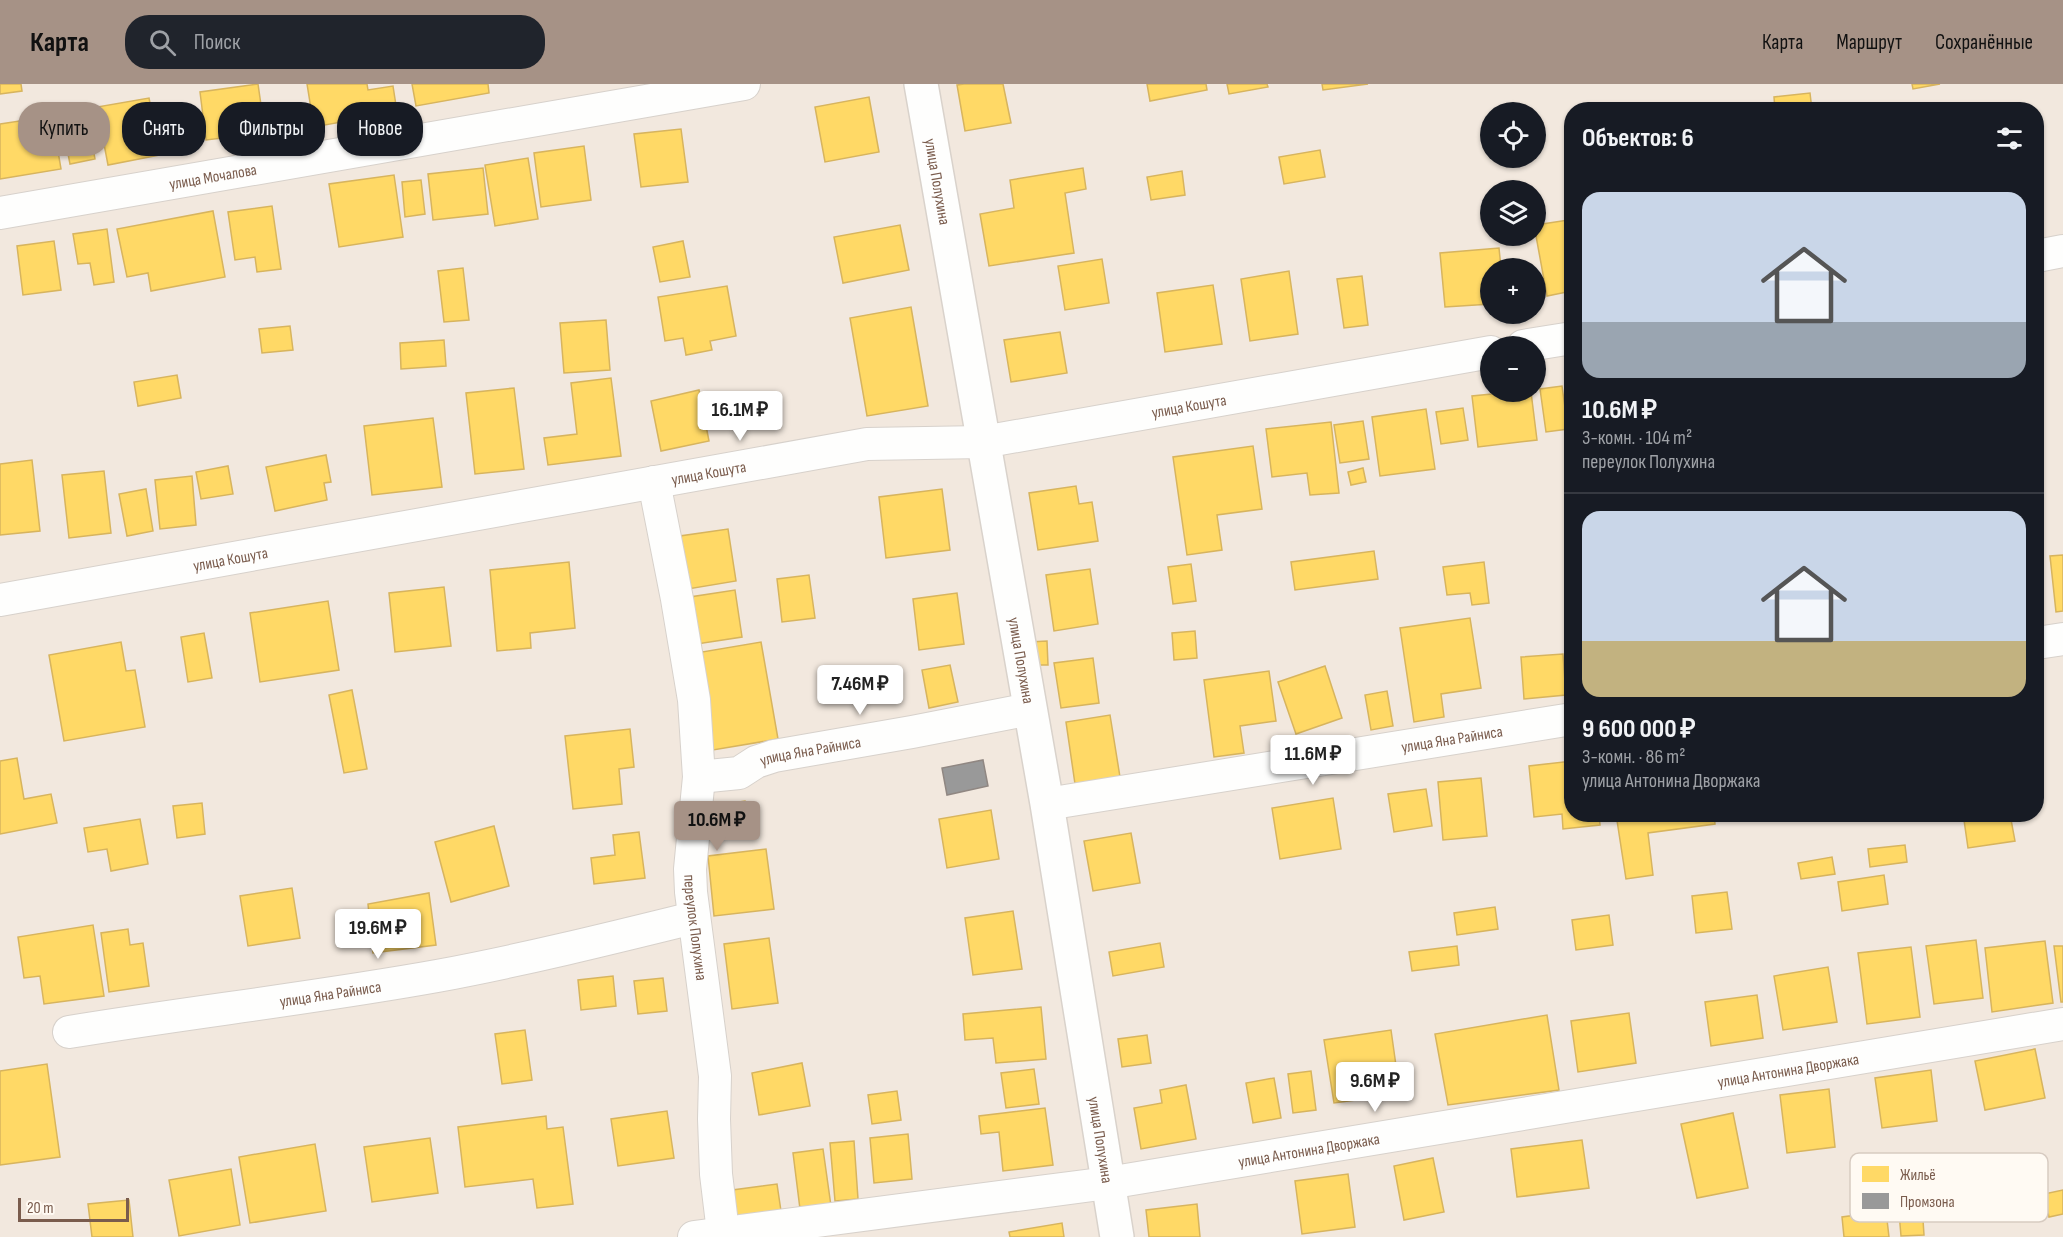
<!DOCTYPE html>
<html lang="ru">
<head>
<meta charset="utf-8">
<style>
	:root { --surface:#171b24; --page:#20242c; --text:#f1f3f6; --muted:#9ea1a6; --line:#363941; --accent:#a69286 }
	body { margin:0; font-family:"Sofia Sans Condensed",sans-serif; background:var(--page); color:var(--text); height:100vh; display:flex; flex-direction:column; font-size:22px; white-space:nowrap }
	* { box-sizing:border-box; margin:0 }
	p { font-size:20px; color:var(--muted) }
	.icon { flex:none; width:33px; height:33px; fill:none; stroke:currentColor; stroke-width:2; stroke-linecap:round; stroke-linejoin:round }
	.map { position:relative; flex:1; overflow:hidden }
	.details { position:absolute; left:1564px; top:18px; width:480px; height:720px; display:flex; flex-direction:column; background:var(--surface); border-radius:24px; box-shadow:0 2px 4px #0004 }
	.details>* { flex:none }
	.guide { position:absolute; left:18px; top:18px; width:570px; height:54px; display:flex; gap:12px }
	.tools { position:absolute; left:1480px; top:18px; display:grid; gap:12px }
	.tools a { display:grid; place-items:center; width:66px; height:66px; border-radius:50%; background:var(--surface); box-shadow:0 2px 4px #0004; font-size:30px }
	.scale { position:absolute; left:18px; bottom:15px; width:111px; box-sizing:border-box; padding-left:6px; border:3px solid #7a5c4d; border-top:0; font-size:16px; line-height:21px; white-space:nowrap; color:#7a5c4d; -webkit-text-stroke:4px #fffaf3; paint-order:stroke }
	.price { position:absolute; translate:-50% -51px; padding:0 14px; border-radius:6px; background:#fff; color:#222; font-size:20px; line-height:39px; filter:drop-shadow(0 2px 3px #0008) }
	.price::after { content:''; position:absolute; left:50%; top:36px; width:18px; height:14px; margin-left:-9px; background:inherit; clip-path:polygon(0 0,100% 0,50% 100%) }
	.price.current { background:var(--accent); color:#111 }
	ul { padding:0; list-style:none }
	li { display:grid; align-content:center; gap:12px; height:318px; padding:0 18px }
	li+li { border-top:2px solid var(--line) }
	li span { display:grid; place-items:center; height:186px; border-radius:18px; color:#555 }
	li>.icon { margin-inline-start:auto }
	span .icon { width:108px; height:108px; fill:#fffc; stroke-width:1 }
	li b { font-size:26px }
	h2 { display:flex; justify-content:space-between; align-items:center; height:72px; padding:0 18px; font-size:26px }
	.chip { padding:0 21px; border-radius:24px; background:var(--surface); box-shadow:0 2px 4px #0004; font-size:21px; line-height:54px }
	.chip.current { background:var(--accent); color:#111 }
	header { display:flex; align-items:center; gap:36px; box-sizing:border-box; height:84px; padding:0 30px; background:var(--accent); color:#111 }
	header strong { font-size:28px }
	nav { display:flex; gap:33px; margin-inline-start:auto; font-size:21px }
	.search { width:420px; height:54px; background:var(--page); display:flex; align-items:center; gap:15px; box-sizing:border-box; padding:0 21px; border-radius:24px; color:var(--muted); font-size:22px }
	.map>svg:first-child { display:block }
	.residential { fill:#f2e8de; fill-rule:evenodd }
	.homes { fill:#ffd966; stroke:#d7b45e; stroke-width:1.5 }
	.industry { fill:#999; stroke:#908782; stroke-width:1.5 }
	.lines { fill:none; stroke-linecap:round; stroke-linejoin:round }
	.street-casing { stroke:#d7d1cb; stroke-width:34 }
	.secondary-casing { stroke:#d9d2cb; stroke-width:36 }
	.street { stroke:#fefefd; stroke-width:32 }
	.secondary { stroke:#fefefd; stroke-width:33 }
	.labels { text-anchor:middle; stroke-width:6; stroke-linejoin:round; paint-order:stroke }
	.street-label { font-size:16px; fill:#7a5c4d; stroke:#fffaf3 }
	.key { fill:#fffaf3; stroke:#d7cbc1; stroke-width:1.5 }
	.key-label { font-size:16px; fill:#7a5c4d }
</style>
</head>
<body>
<header>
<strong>Карта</strong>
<div class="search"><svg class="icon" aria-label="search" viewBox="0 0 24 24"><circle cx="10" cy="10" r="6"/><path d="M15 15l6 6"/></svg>Поиск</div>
<nav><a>Карта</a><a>Маршрут</a><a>Сохранённые</a></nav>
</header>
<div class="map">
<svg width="2063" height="1153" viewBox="0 0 2063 1153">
	<rect width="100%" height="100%" fill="#f9f5f0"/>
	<!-- residential -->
	<path class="residential" d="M0 0H2063V1153H0ZM1572 26H2037V730H1572ZM1491 28H1536V74H1491ZM1491 106H1536V152H1491ZM1491 184H1536V230H1491ZM1491 262H1536V308H1491Z"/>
	<!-- homes -->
	<path class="homes" d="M0 0H21L22 7 0 10Z
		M258 0 265 49 206 56 200 8Z
		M307 0H367L368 6 393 2 397 28 314 43Z
		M412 0H488L489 9 416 22Z
		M964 0H1003L1011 39 965 47 957 1Z
		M1147 0H1206L1207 6 1150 17Z
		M1227 0H1267L1268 3 1229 10Z
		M1322 0H1368L1323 6Z
		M1912 0H1940L1913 5Z
		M1810 9 1812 26H1775L1774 13Z
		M869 13 879 68 825 78 815 23Z
		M149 14 160 71 108 81 97 23Z
		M52 32 61 85 0 95V40Z
		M88 39 95 75 70 80 63 44Z
		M681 45 688 98 641 103 634 50Z
		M584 62 591 116 541 123 534 69Z
		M1320 66 1325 93 1284 100 1279 73Z
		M528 74 538 135 495 142 485 81Z
		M483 84 488 130 433 136 428 90Z
		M1083 84 1086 105 1065 109 1074 169 989 182 980 130 1014 124 1010 96Z
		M1182 87 1185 111 1151 116 1147 93Z
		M394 91 403 153 339 163 329 100Z
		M421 96 425 130 405 133 402 98Z
		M272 122 281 185 257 188 255 173 235 176 228 128Z
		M213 127 225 193 151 207 148 189 127 193 117 145Z
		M1568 136 1572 156V207L1547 212 1536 152V141Z
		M900 141 909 186 843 199 834 153Z
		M107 145 114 198 94 201 90 179 78 180 73 150Z
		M54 157 61 206 23 211 17 162Z
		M683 157 690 193 660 198 653 163Z
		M1499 164 1501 184H1491V220L1445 223 1440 169Z
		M1102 175 1109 219 1065 226 1058 182Z
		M463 184 469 236 444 238 438 187Z
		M1289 187 1298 250 1250 257 1241 195Z
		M1362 192 1368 241 1344 244 1337 195Z
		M1213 201 1222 260 1165 268 1157 209Z
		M727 202 736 252 710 257 712 266 686 271 683 254 665 257 658 213Z
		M911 223 928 322 867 332 850 234Z
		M606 236 610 286 564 289 560 239Z
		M290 242 293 266 262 269 259 245Z
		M1060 248 1067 289 1011 298 1004 256Z
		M444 256 446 282 401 285 400 259Z
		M177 291 181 314 138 322 134 298Z
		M611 294 621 372 548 381 544 354 577 350 571 299Z
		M1562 302 1568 345 1546 348 1540 305Z
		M514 304 524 385 475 390 466 309Z
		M699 306 709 357 661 367 651 317Z
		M1512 308H1531L1537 356 1478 363 1472 312Z
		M1463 324 1468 356 1441 360 1436 328Z
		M1426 325 1435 385 1380 392 1372 333Z
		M433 334 442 403 372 411 364 342Z
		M1363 337 1369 375 1340 379 1334 341Z
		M1331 338 1339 409 1310 411 1307 389 1272 393 1266 345Z
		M1253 362 1262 425 1217 431 1222 466 1187 471 1173 373Z
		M326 371 331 398 324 399 327 416 275 427 266 383Z
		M32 376 40 447 0 451V380Z
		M228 382 233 410 201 415 196 388Z
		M1363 384 1366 398 1351 401 1348 388Z
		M104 387 111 449 69 454 62 391Z
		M192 392 196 441 160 445 155 396Z
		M1076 402 1079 420 1092 418 1098 457 1038 466 1029 409Z
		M146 405 153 447 127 452 119 410Z
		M942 405 950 466 886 474 879 413Z
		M728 445 736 497 688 505 680 452Z
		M1374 467 1378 495 1295 506 1291 478Z
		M2063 471V527L2056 528 2050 472Z
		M569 478 575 544 530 549 531 564 497 567 490 486Z
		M1484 478 1489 519 1472 521 1470 509 1447 511 1443 483Z
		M1191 480 1196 517 1173 520 1168 483Z
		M1090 485 1098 540 1054 547 1046 491Z
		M809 491 815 534 782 538 777 495Z
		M444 503 451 562 395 568 389 509Z
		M735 506 742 553 697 560 690 513Z
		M957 509 964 560 919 566 913 515Z
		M328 517 339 586 260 598 250 529Z
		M1470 534 1481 604 1441 610 1444 633 1414 638 1400 544Z
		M1195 547 1197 574 1174 576 1172 549Z
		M204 549 212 594 188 598 181 553Z
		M1047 557 1048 581H1031L1029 558Z
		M121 558 126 587 135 586 145 643 64 657 49 571Z
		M761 558 778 655 713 666 696 569Z
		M1563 570 1566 611 1524 615 1521 573Z
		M1093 574 1099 619 1061 624 1054 579Z
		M950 581 958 618 929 624 922 586Z
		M1325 582 1342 634 1296 650 1278 598Z
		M1269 587 1276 637 1240 642 1244 669 1214 673 1204 596Z
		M352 606 367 685 344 689 329 611Z
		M1387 607 1393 642 1371 646 1365 611Z
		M2037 613 2041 651H2037Z
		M1110 631 1120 693 1075 700 1066 638Z
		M630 645 634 683 619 685 622 720 573 725 565 652Z
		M17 674 24 715 51 710 57 739 0 750V677Z
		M1572 677V730H1599L1600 741 1563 745 1562 730 1534 733 1529 682Z
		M1481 694 1487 752 1443 756 1438 698Z
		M1426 705 1432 742 1394 748 1388 710Z
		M1333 714 1341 765 1280 775 1272 724Z
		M745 717 749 745 708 750 705 723Z
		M202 719 205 750 177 754 173 722Z
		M991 726 999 775 947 784 939 735Z
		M1616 730H1714L1715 740 1648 749 1653 791 1626 795Z
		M2000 730H2010L2015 757 1968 764 1964 736Z
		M140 735 148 780 111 787 107 765 88 768 84 744Z
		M494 742 509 802 451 818 435 758Z
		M639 748 645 794 594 800 591 774 615 771 613 751Z
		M1131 749 1140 799 1093 807 1084 757Z
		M1905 761 1907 778 1870 783 1868 765Z
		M766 765 774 825 714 832 708 772Z
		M1832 773 1835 790 1801 795 1798 779Z
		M1884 791 1888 820 1842 827 1838 798Z
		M292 804 300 854 248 862 240 812Z
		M1727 808 1732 845 1696 849 1692 812Z
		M429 809 436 861 373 869 368 820Z
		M1495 823 1498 845 1457 851 1454 829Z
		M1013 827 1022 885 973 891 965 834Z
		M1609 831 1613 861 1576 866 1572 836Z
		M93 841 104 912 44 920 40 892 24 894 18 853Z
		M128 845 130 861 143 859 149 902 109 908 101 849Z
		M769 854 778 919 732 925 724 860Z
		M1976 856 1983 914 1934 920 1926 862Z
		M2045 857 2053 919 1992 928 1985 864Z
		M1160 859 1164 883 1113 892 1109 868Z
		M1457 862 1459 881 1412 887 1409 868Z
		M2054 862H2063V918H2061Z
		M1911 863 1920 933 1867 940 1858 869Z
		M1828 883 1837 938 1783 946 1774 892Z
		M613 892 616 922 581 926 578 896Z
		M663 894 667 927 638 930 634 897Z
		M1757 911 1763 954 1711 962 1705 918Z
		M1041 923 1046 975 996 979 993 954 965 956 963 930Z
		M1629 929 1636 979 1578 988 1571 937Z
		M1547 931 1559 1006 1448 1021 1435 950Z
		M525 946 532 996 502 1000 495 950Z
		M1391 946 1400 1010 1334 1019 1324 956Z
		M1147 951 1151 979 1122 983 1118 955Z
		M2035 965 2045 1014 1985 1026 1975 977Z
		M802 979 810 1022 759 1031 752 989Z
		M47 980 60 1073 0 1081V987Z
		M1034 985 1039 1020 1006 1024 1001 989Z
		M1931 986 1937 1037 1882 1044 1875 994Z
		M1311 987 1316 1026 1293 1029 1288 990Z
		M1274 994 1281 1034 1253 1039 1246 999Z
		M1186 1001 1196 1055 1141 1065 1134 1024 1162 1019 1160 1006Z
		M1829 1005 1835 1063 1787 1069 1780 1011Z
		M897 1007 901 1036 872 1040 868 1011Z
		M1045 1024 1053 1081 1003 1087 999 1048 981 1050 979 1032Z
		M667 1027 674 1074 618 1082 611 1035Z
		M1733 1029 1748 1104 1697 1114 1681 1040Z
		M546 1032 547 1045 563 1043 573 1120 537 1124 533 1095 465 1103 458 1043Z
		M908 1050 912 1095 874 1099 870 1054Z
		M430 1054 438 1109 372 1118 364 1063Z
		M1582 1056 1589 1104 1517 1113 1511 1065Z
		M854 1057 858 1115 835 1117 830 1059Z
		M315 1060 326 1127 250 1139 239 1073Z
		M823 1065 831 1122 800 1125 793 1069Z
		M1433 1074 1444 1128 1404 1136 1394 1082Z
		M231 1085 240 1141 179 1152 169 1096Z
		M1348 1090 1355 1143 1302 1150 1295 1097Z
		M1920 1091 1924 1151 1901 1152 1896 1093Z
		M777 1100 781 1127 729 1134 725 1107Z
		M2063 1106V1130L2049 1133 2044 1110Z
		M129 1116 133 1153H92L88 1120Z
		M1197 1120 1200 1153H1149L1146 1126Z
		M1886 1127 1889 1153H1844L1842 1133Z
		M1062 1139 1064 1153H1010L1009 1148Z"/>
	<!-- industry -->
	<path class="industry" d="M983 676 988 702 947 711 942 684Z"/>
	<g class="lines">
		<defs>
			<g id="street">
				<path id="s1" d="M0 129 744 0"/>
				<path d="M2037 172 2063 167"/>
				<path d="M1523 262 1572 254"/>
				<path id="s2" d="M654 398 677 515 694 616 699 693 690 785 691 808 715 992 714 1035 716 1090 723 1148"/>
				<path id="s3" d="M0 516 867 360 983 358 1491 268"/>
				<path d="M2037 559 2063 555"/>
				<path id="s4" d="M699 693 739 689 756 678 774 672 912 648 1030 625"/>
				<path id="s5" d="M1047 720 1572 635"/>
				<path id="s6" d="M69 948C191 928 315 914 437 892 523 876 608 855 693 834"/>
				<path id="s7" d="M694 1153 1108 1099 2063 940"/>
			</g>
			<g id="secondary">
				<path id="s8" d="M921 0 1047 720 1117 1153"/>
			</g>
		</defs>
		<!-- street casing -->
		<use href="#street" class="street-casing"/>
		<!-- secondary casing -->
		<use href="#secondary" class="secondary-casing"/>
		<!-- street -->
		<use href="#street" class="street"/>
		<!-- secondary -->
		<use href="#secondary" class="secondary"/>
	</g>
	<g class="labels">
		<!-- street labels -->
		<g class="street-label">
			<text dy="6" stroke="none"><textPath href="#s1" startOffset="216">улица Мочалова</textPath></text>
			<text dy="6" stroke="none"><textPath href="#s8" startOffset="99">улица Полухина</textPath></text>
			<text dy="6" stroke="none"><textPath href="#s3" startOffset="1206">улица Кошута</textPath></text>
			<text dy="6" stroke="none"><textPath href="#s3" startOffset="720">улица Кошута</textPath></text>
			<text dy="6" stroke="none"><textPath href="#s3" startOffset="234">улица Кошута</textPath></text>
			<text dy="6" stroke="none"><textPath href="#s8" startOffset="585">улица Полухина</textPath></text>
			<text dy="6" stroke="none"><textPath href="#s5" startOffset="410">улица Яна Райниса</textPath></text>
			<text dy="6" stroke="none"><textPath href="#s4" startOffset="116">улица Яна Райниса</textPath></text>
			<text dy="6" stroke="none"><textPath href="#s2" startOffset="450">переулок Полухина</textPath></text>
			<text dy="6" stroke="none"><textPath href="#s6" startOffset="264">улица Яна Райниса</textPath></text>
			<text dy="6" stroke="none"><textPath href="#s7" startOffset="1107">улица Антонина Дворжака</textPath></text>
			<text dy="6" stroke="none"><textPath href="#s8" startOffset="1071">улица Полухина</textPath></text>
			<text dy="6" stroke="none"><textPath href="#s7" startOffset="621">улица Антонина Дворжака</textPath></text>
		</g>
	</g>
	<!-- legend -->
	<rect x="1850" y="1069" width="198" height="69" rx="9" class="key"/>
	<rect x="1862" y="1082" width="27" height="16" fill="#ffd966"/>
	<rect x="1862" y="1109" width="27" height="16" fill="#999"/>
	<g class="key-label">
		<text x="1900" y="1096">Жильё</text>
		<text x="1900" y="1123">Промзона</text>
	</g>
</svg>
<div class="tools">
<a><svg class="icon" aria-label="locate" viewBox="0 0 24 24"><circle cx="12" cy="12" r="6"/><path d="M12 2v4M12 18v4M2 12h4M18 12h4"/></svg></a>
<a><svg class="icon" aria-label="layers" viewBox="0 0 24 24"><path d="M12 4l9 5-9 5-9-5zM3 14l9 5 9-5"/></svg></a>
<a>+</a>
<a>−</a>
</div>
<div class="scale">20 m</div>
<b class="price" style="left:740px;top:358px">16.1M ₽</b>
<b class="price" style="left:860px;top:632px">7.46M ₽</b>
<b class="price" style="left:1313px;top:702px">11.6M ₽</b>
<b class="price current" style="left:717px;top:768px">10.6M ₽</b>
<b class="price" style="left:378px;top:876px">19.6M ₽</b>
<b class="price" style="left:1375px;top:1029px">9.6M ₽</b>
<div class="guide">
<a class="chip current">Купить</a>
<a class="chip">Снять</a>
<a class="chip">Фильтры</a>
<a class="chip">Новое</a>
</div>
<section class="details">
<h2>Объектов: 6<svg class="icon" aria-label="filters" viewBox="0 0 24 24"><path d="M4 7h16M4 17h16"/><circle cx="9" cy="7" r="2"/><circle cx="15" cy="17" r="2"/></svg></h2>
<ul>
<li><span style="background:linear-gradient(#c9d6e8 70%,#9aa5b1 0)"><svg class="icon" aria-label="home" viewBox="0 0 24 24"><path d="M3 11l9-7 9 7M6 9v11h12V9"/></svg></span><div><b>10.6M ₽</b><p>3-комн. · 104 m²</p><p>переулок Полухина</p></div></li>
<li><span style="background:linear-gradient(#c9d6e8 70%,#c2b280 0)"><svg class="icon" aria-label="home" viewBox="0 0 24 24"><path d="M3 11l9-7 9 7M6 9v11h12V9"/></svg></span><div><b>9 600 000 ₽</b><p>3-комн. · 86 m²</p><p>улица Антонина Дворжака</p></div></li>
</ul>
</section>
</div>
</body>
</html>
